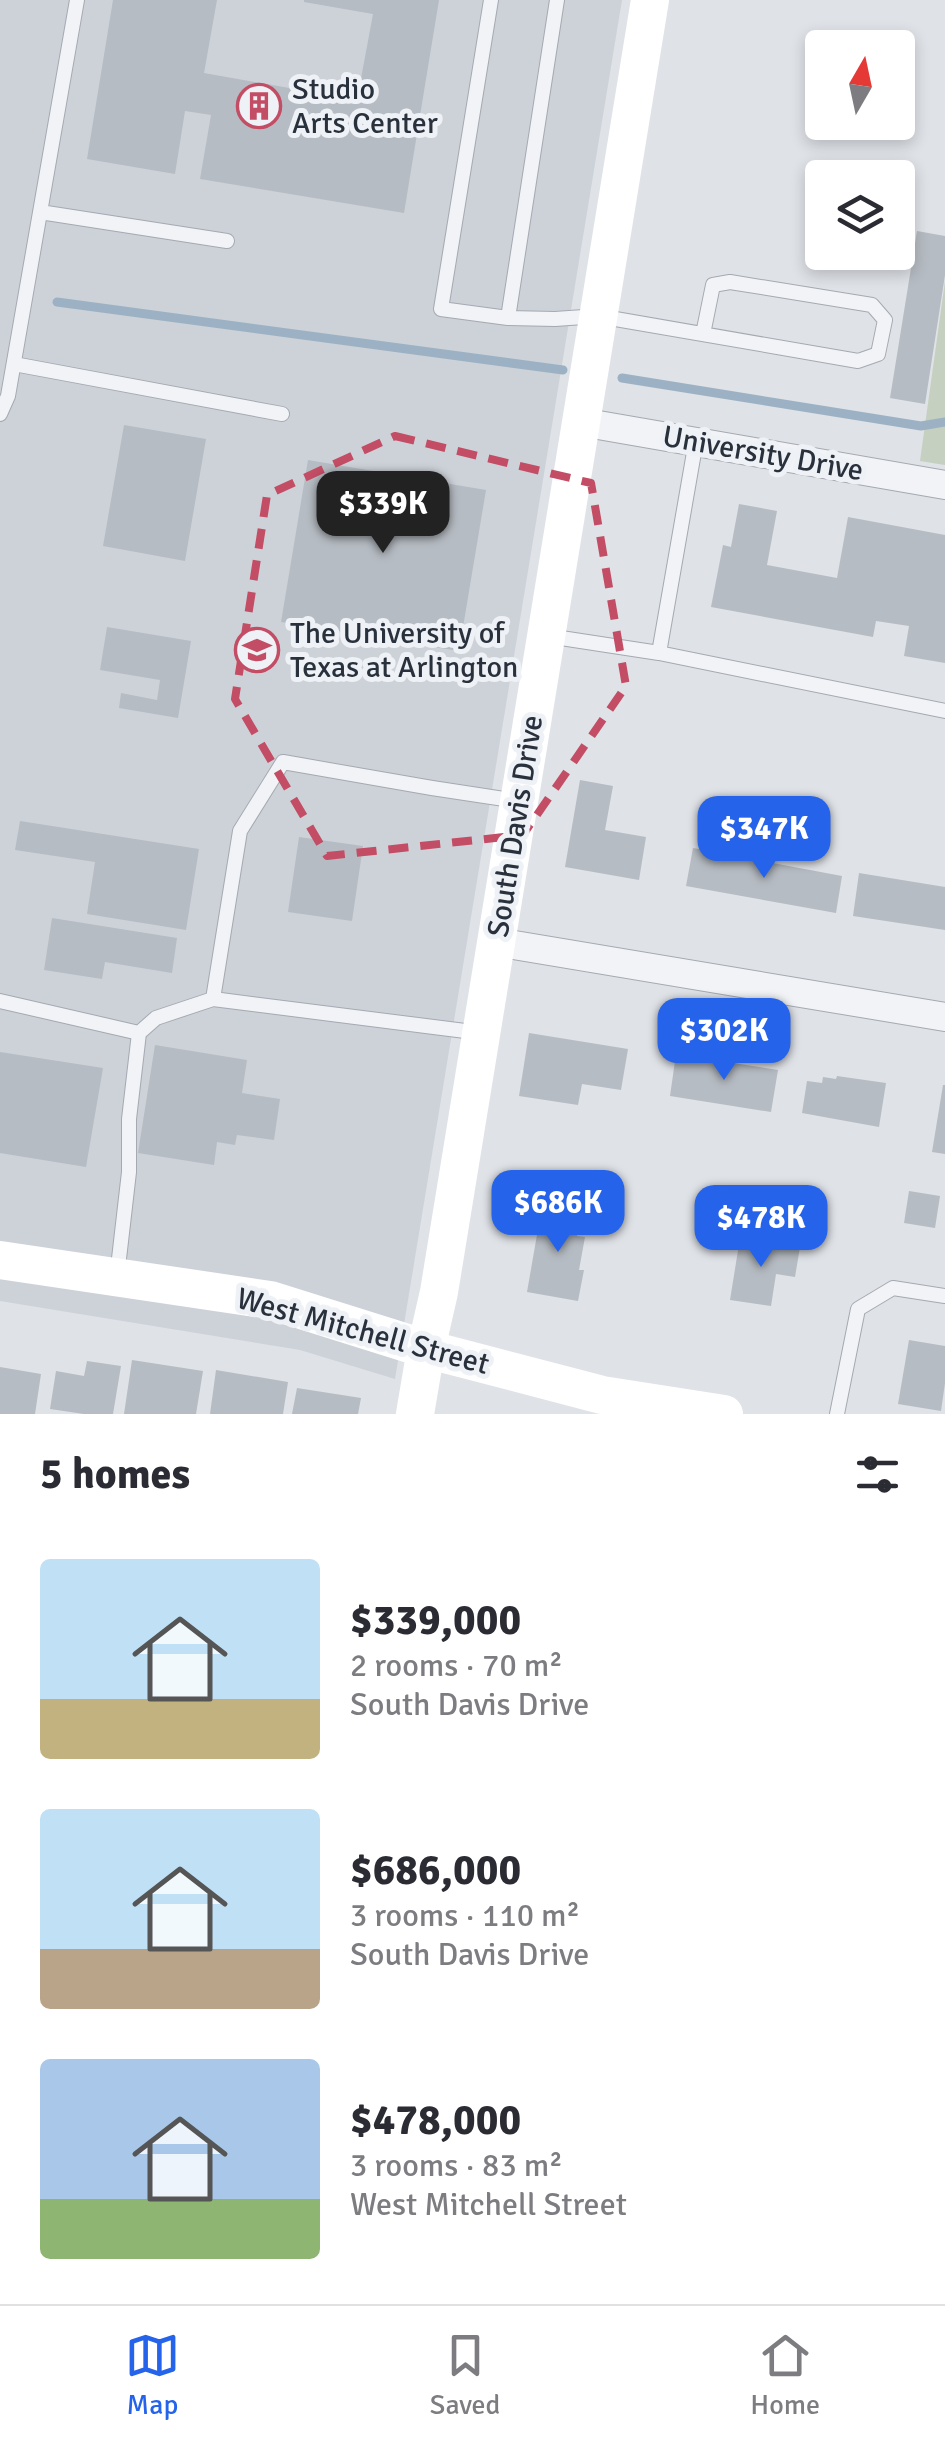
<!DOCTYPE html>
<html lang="en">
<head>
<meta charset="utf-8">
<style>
	:root { --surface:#fff; --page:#f2f2f3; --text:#2b2b33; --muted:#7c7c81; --line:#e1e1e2; --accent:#2563eb }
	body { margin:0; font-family:Signika,sans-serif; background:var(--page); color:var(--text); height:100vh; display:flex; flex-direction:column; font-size:38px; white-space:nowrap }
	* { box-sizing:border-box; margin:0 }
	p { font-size:32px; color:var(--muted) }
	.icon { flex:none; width:55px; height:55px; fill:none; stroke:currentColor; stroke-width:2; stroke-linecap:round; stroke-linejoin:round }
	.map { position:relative; height:1414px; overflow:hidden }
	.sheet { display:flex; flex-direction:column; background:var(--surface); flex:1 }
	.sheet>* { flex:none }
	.needle { width:65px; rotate:9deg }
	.fabs { position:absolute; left:805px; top:30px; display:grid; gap:20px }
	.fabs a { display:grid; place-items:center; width:110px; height:110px; border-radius:10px; background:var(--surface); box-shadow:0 5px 15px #0003; font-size:50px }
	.price { position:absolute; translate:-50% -85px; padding:0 22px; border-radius:20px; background:var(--accent); color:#fff; font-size:32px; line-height:65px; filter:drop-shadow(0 2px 5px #0008) }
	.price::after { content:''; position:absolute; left:50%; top:60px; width:30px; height:22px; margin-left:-15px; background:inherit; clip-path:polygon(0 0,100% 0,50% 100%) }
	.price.current { background:#222; color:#fff }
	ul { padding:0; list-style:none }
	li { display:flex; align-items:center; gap:30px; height:250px; padding:0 40px }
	li span { display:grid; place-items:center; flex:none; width:280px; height:200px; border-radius:10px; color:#555 }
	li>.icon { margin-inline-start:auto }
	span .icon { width:120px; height:120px; fill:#fffc; stroke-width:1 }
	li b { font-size:42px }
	h2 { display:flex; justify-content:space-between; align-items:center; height:120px; padding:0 40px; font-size:42px }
	.tab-bar { display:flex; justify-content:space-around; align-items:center; height:140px; border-top:2px solid var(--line); background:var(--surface); font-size:28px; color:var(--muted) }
	.tab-bar a { display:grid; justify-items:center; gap:5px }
	.tab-bar .current { color:var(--accent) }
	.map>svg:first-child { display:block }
	.built { fill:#cdd2d9 }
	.green { fill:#c5d0c1 }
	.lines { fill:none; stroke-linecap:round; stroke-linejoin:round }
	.stream { stroke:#9cb2c4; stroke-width:9 }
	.building { fill:#b6bcc3 }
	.lane-casing { stroke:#a5a9b1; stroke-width:16 }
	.street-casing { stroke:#a5a9b1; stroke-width:30 }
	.lane { stroke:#f1f3f6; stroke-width:14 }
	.street { stroke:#f1f3f6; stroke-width:28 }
	.secondary { stroke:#fff; stroke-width:38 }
	.marked { fill:none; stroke:#c34d64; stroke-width:8; stroke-dasharray:20 12; stroke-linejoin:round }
	.labels { text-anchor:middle; stroke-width:10; stroke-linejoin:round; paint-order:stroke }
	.poi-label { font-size:30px; fill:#29313d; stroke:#eef1f5; text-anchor:start }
	.street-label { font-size:30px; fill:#29313d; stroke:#eef1f5 }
</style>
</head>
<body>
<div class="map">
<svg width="945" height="1414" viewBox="0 0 945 1414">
	<rect width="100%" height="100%" fill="#dfe2e7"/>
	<!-- built -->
	<path class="built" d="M0 0H622L395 1379 300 1350 0 1301Z"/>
	<!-- green -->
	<path class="green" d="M945 281V465L920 461Z"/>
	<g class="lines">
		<!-- stream -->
		<path class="stream" d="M57 302 563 370
			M622 378 921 426 945 422"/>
	</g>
	<!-- building -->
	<path class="building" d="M113 0H217L204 73 357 100 373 14 304 2V0H439L404 213 200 179 211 115 185 111 175 174 87 159Z
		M917 231 945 236V275L925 404 890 398Z
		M124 425 206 439 185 561 103 546Z
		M308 460 486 490 459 651 281 622Z
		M739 504 777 511 767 565 837 578 848 517 945 535V663L904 656 909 626 876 621 873 637 711 607 723 545 731 547Z
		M107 627 191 641 178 718 119 708 121 693 157 700 160 680 100 670Z
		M580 780 613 786 605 830 646 837 639 880 565 867Z
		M20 821 199 849 186 930 87 914 95 862 15 850Z
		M299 837 363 846 352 921 288 912Z
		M693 848 842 876 836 913 686 886Z
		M859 873 945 887V930L853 916Z
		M52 918 177 938 172 973 105 962 102 979 44 970Z
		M529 1033 628 1049 621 1090 582 1084 578 1105 519 1096Z
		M155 1045 247 1060 242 1093 280 1099 274 1140 237 1135 235 1145 217 1142 214 1165 138 1153Z
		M0 1052 103 1068 86 1167 0 1153Z
		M676 1054 778 1070 771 1112 670 1096Z
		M837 1076 886 1083 879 1127 802 1113 807 1081 822 1083 823 1077 836 1079Z
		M943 1085H945V1154L932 1152Z
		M909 1191 940 1196 935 1228 904 1223Z
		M546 1203 582 1209 577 1236 585 1237 579 1270H584L578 1301 527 1292 538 1229H541Z
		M740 1238 800 1247 795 1277 776 1274 771 1306 730 1300Z
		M909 1340 945 1346V1383L941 1411 898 1404Z
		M132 1360 203 1371 196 1414H124Z
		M87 1361 121 1366 113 1414H84L50 1409 56 1371 84 1376Z
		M0 1367 41 1374 35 1414H0Z
		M216 1370 288 1382 283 1414H210Z
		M297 1388 361 1398 358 1414H292Z"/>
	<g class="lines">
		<defs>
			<path id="lane" d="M491 0 441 309 508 318 555 319 598 316 858 361 878 354 885 320 872 305 730 282 713 285 703 334
				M40 212 227 241
				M508 318 557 0
				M14 364 282 414
				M0 414 8 396 77 0
				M548 636 659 653 945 711
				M659 653 696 441
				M0 1001 139 1033
				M481 1033 213 999 240 831 283 762 432 788 517 801
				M117 1276 129 1172V1119L139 1033 156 1018 213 999
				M837 1414 858 1309 893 1288 945 1296"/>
			<path id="street" d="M581 422 945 485
				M496 942 945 1017"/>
		</defs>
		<!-- lane casing -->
		<use href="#lane" class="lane-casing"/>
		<!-- street casing -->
		<use href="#street" class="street-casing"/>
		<!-- lane -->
		<use href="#lane" class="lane"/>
		<!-- street -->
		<use href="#street" class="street"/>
		<!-- secondary -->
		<path class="secondary" d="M0 1260 270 1300 426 1349 602 1395 724 1414
			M415 1414 426 1349 439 1292 650 0"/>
	</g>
	<!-- marked area -->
	<path class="marked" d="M395 436 591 483 626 686 523 835 327 856 235 699 267 495Z"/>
	<!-- icons -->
	<defs>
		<symbol id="building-ring" viewBox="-11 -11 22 22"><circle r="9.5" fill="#eef1f5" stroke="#c34d64" stroke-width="1.5"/><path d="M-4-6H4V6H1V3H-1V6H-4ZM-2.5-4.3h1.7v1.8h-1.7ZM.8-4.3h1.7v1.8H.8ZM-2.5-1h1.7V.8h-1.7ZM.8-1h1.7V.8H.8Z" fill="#c34d64"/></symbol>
		<symbol id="university-ring" viewBox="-11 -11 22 22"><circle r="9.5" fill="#eef1f5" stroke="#c34d64" stroke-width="1.5"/><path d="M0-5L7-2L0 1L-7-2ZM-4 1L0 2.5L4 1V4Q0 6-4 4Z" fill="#c34d64"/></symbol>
	</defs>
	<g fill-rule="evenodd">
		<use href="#building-ring" x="234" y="81" width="50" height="50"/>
		<use href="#university-ring" x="232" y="625" width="50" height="50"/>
	</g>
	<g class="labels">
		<!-- poi labels -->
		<g class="poi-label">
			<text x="292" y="99">Studio<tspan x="292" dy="34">Arts Center</tspan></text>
			<text x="290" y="643">The University of<tspan x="290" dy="34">Texas at Arlington</tspan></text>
		</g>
		<!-- street labels -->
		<g class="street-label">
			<text transform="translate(763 453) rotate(10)" y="10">University Drive</text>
			<text transform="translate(515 826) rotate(-81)" y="10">South Davis Drive</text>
			<text transform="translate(363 1331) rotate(15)" y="10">West Mitchell Street</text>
		</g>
	</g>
</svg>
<div class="fabs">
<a><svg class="needle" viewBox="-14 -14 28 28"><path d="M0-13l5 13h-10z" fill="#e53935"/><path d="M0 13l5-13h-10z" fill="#7c7c81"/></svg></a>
<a><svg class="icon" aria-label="layers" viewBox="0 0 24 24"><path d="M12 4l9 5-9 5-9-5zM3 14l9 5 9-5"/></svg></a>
</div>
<b class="price current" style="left:383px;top:556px">$339K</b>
<b class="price" style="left:764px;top:881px">$347K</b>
<b class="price" style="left:724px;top:1083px">$302K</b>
<b class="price" style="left:558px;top:1255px">$686K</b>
<b class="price" style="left:761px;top:1270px">$478K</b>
</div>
<section class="sheet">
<h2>5 homes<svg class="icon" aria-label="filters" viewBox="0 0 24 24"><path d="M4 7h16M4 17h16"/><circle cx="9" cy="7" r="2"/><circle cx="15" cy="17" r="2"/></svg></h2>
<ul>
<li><span style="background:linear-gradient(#bfe0f5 70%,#c2b280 0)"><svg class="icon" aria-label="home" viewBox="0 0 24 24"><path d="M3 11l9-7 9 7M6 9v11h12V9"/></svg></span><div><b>$339,000</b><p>2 rooms · 70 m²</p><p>South Davis Drive</p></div></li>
<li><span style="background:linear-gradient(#bfe0f5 70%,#b9a48a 0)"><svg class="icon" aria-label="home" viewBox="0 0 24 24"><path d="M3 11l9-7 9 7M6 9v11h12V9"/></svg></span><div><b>$686,000</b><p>3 rooms · 110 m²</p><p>South Davis Drive</p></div></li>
<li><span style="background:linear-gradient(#a9c7e8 70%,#8fb573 0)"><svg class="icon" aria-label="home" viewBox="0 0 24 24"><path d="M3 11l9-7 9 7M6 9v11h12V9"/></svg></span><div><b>$478,000</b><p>3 rooms · 83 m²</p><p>West Mitchell Street</p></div></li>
</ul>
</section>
<nav class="tab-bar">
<a class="current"><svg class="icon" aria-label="map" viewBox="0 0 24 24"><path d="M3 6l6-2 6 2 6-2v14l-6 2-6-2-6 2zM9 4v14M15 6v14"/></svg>Map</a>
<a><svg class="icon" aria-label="saved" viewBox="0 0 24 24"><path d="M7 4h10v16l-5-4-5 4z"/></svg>Saved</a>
<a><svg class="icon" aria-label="home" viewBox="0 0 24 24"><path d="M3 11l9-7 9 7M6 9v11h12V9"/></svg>Home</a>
</nav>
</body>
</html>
